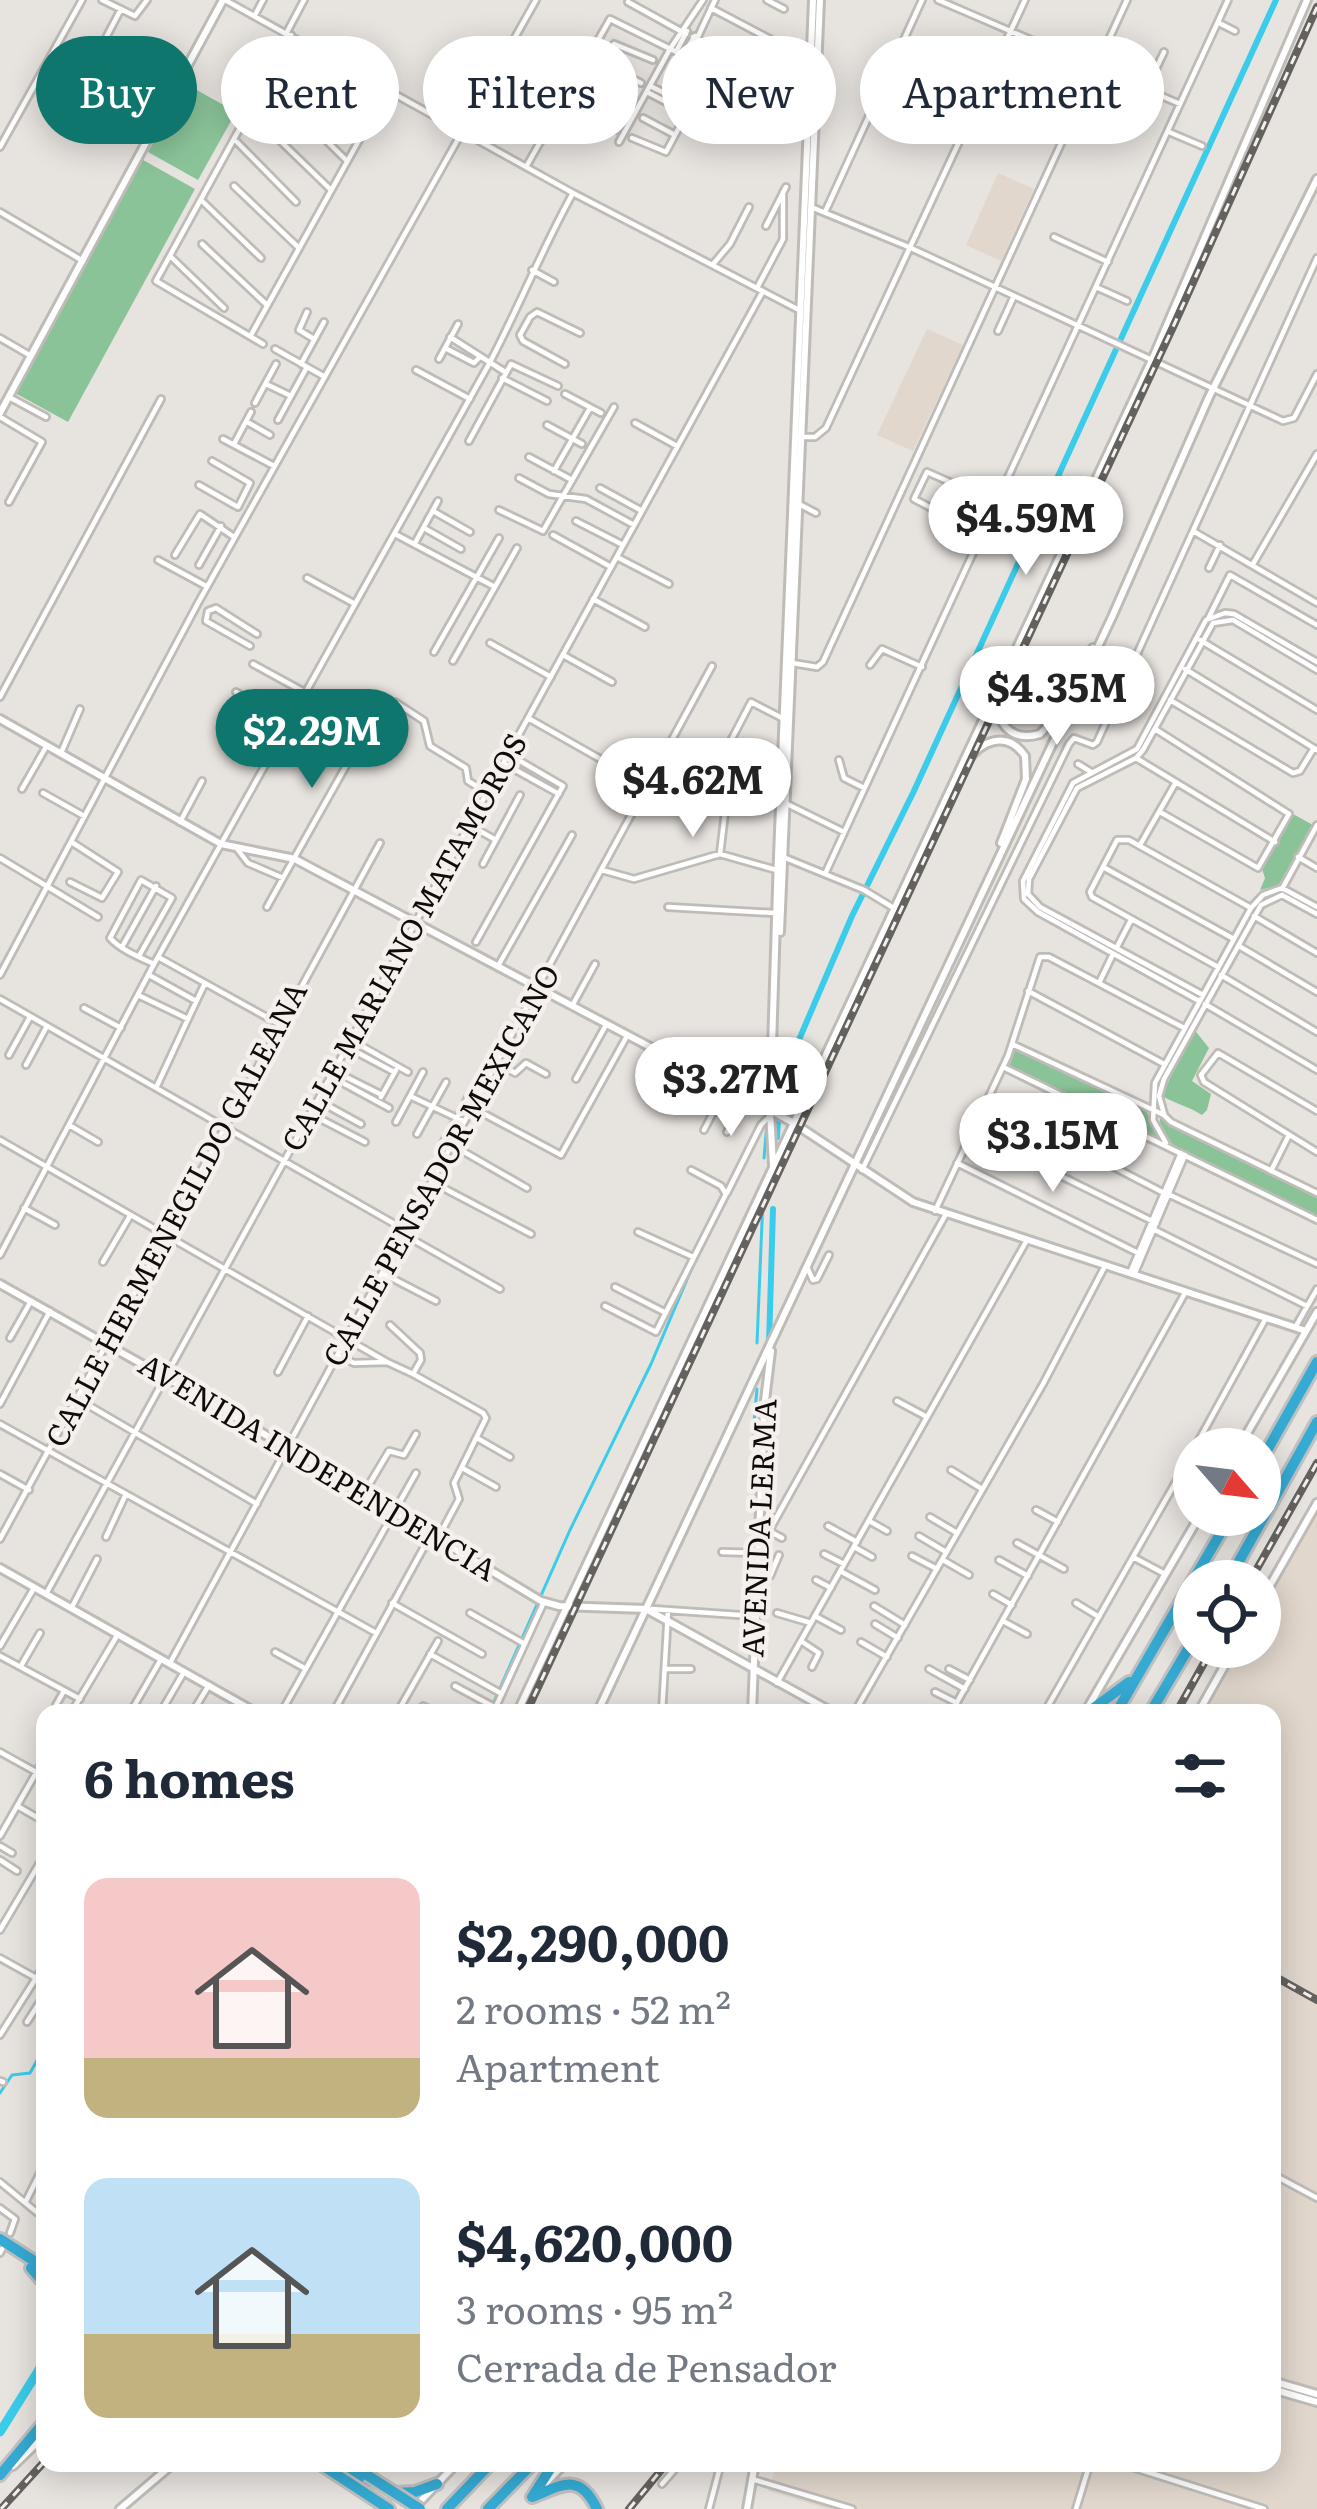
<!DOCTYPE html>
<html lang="en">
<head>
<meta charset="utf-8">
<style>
	:root { --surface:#fff; --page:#f6f6f7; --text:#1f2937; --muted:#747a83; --accent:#0f766e }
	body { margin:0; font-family:Literata,serif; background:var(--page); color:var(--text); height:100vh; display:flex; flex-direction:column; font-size:45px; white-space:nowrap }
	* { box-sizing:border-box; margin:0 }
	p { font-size:39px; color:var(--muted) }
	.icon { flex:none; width:66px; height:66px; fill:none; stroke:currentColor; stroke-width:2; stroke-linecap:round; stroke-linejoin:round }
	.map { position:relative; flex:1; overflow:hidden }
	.sheet { position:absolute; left:36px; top:1704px; width:1245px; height:768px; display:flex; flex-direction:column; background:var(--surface); border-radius:24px; box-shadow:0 6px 30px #0003 }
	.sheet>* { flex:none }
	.top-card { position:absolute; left:36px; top:36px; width:1245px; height:108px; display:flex; gap:24px }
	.needle { width:78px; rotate:118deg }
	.tools { position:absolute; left:1173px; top:1428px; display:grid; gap:24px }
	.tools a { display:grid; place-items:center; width:108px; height:108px; border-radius:50%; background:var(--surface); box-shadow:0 6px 30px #0003; font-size:60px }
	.price { position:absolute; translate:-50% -102px; padding:0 27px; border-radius:42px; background:#fff; color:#222; font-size:39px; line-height:78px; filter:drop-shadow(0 3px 6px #0008) }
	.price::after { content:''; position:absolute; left:50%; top:72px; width:36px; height:27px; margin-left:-18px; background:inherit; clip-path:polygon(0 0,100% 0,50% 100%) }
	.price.active { background:var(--accent); color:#fff }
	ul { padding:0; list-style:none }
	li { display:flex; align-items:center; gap:36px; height:300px; padding:0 48px }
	li span { display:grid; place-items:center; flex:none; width:336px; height:240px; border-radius:24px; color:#555 }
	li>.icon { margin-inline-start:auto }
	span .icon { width:144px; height:144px; fill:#fffc; stroke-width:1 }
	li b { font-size:51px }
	h2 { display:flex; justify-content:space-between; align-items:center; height:144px; padding:0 48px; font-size:51px }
	.pill { padding:0 42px; border-radius:54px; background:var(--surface); box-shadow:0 6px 30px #0003; font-size:42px; line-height:108px }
	.pill.active { background:var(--accent); color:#fff }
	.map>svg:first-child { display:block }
	.built { fill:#e1d7cd }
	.green { fill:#8bc398 }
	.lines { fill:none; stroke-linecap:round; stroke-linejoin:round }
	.stream { stroke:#3accea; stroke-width:3 }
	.canal { stroke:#3accea; stroke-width:6 }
	.river { stroke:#3accea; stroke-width:9 }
	.street-casing { stroke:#bfbbb7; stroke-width:10 }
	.secondary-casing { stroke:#bfbbb7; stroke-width:12 }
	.highway-casing { stroke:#c0c0c0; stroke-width:16 }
	.street { stroke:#fff; stroke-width:4.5 }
	.secondary { stroke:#fff; stroke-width:6 }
	.highway { stroke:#35aad3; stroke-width:10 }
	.rail-casing { stroke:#64625f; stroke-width:8 }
	.rail { stroke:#f5f0ec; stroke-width:3; stroke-dasharray:9; stroke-linecap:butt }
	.highway-bridge-casing { stroke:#c0c0c0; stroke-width:16; stroke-linecap:butt }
	.highway-bridge { stroke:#35aad3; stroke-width:10 }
	.labels { text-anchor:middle; stroke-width:9; stroke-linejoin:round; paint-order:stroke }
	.street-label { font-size:30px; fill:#0e0d0b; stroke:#f5f0ec }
</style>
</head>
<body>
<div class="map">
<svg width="1317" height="2509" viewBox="0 0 1317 2509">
	<rect width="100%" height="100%" fill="#e7e3df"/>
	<!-- built -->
	<path class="built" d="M998 173 1034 189 1001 261 966 245Z
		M927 329 963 345 913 451 877 435Z
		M1317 1514V2509H827L768 2491 777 2463H1272V1713H1205L1242 1647H1260V1615Z"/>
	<!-- green -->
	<path class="green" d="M186 84 236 112 198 180 148 152Z
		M143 160 195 189 68 422 15 393Z
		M1293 814 1313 825 1278 886 1260 890 1265 878 1262 869Z
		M1193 1028 1209 1048 1192 1081 1211 1094 1207 1110 1202 1115C1188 1106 1176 1104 1162 1096Z
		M1016 1048 1146 1110 1159 1141 1009 1067Z
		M1160 1118 1317 1196V1218L1174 1146 1159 1129Z"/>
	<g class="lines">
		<!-- stream -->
		<path class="stream" d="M764 1158 767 1123
			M757 1343 763 1198
			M753 1433 757 1389
			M489 1713 570 1530 651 1364 697 1256
			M0 2093 12 2075 30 2073 45 2046"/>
		<!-- canal -->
		<path class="canal" d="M777 1137 780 1084 852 916 913 793 1276 0
			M769 1344 773 1209"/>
		<!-- river -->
		<path class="river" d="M0 2432 45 2360"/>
		<defs>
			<path id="street" d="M102 0 135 16 147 0
				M225 0 573 193 801 311
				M767 0 784 9
				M938 0 1180 104
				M628 2 686 34
				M711 8 770 39
				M255 15 263 0
				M1219 23 1235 31
				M287 32 304 0
				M693 37 755 69
				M99 51 121 9
				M676 52 687 31
				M683 55 695 36
				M688 58 715 0
				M1074 58 1081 42
				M603 64 641 83
				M267 82 347 161
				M513 82 532 46
				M650 86 691 106
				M590 87 636 111
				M1039 90 1076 108
				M1146 90 1164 52
				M647 92 687 113
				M580 111 617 130
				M573 118 614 44 653 60
				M643 118 675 135
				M268 129 331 190
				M1169 132 1202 146
				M632 138 666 152 700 88 671 70
				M237 142 296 202
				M619 142 670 49 703 0
				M0 147 82 0
				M526 167 610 19 807 117
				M234 186 299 248
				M201 200 261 258
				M811 207 911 248 1283 421 1294 418 1317 374
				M826 210 922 0
				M0 212 83 261
				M766 226 786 187
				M1054 237 1108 262
				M202 244 267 305
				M170 256 224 308
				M714 263 730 244 749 207
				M532 270 554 282
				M1096 287 1127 301
				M757 288 783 239V192
				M307 312 299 330 314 339
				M998 331 1014 296
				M251 335 388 88
				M450 337 505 372
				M0 338 31 356
				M263 344 156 281 291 35
				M445 348 474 363 479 358
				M275 349 325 377
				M439 359 458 324
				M301 364 324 322
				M565 364 523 341 520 335 530 317 537 312 580 333
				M416 370 470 399
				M502 378 547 401
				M266 384 291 396
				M565 394 601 413
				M9 397 46 417
				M255 403 276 364
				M0 417 42 442 9 502
				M278 420 307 367
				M249 423 270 435
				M635 423 677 446
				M547 425 582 444
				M796 437H815L826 428 1025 0
				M223 439 274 466
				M469 441 511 364 558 386
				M234 444 251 412
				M529 457 572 480
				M212 461 250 483 238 507
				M554 471 590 408
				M519 478 549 494 586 499 634 525
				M199 485 236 506
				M600 488 642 511
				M799 504 816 513
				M499 510 543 531 614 407
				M433 511 470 532
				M939 512 914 499 927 472 952 483
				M576 521 623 545
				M424 528 461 549
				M1193 531 1317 603
				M395 534 495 587
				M553 535 611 567
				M415 543 438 501
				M175 555 200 514 234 537
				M617 557 669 584
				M158 560 206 586
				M1253 564 1317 454
				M199 565 221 526
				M1209 568 1220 545
				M307 578 355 604
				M593 599 645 627
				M1208 619 1230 575 1317 625
				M1200 640 1317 710
				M490 643 551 677
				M250 646 206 621 208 611 216 608 257 634
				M434 652 499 538
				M565 656 612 682
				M453 661 517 548
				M792 663 817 667 823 662 1127 0
				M253 664 306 693
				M870 665 882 649 922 667
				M1185 669 1317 750
				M236 692 290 722
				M0 697 161 399
				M1170 700 1293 773 1300 771 1314 748
				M395 702 424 721 430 746 466 768 468 781 486 792
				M229 718 277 745
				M528 718 692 811
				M1155 729 1289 814 1258 868 1160 812
				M61 753 80 709
				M1136 758 1275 842
				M839 760 844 778 864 788
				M503 763 559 794
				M1078 764 1091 772
				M22 789 46 747
				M43 793 84 816
				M785 803 844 832
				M180 822 202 781
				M469 825 496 840
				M1140 845 1176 782
				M238 850 248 863 283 878 360 741
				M720 854 726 804 725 752 751 702 784 719
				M783 857 864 890 892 907
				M1298 857 1317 868
				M0 858 98 917
				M483 864 520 795
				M1103 867 1234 939
				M602 870 634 879 720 854 780 871
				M825 874 1228 0
				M70 882 102 898 118 872 73 843
				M1282 889 1317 825
				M267 907 283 878
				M668 907 775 913
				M1254 916 1317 953
				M476 942 563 786 508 754
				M1239 946 1317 992
				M122 947 156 886
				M1117 947 1131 920
				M139 956 172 898 141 880 110 938C121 950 139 957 154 964
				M158 957 279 1024
				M498 966 572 835
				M1218 967 1092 897 1090 892 1117 840H1129L1251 908
				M0 975 198 603 536 0
				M149 975 196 1001
				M1221 975 1317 1032
				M1100 981 1113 954
				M1028 991 1164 1064
				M138 995 188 1019 205 983
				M1203 995 1040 907 1028 894 1029 879 1077 788 1136 758 1143 750 1213 623 1233 620 1317 670
				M0 999 405 1230
				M1199 1001 1038 912 1024 899 1023 881 1073 783 1137 749 1206 620 1225 613 1234 614 1317 662
				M1205 1004 1317 1070
				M572 1006 595 964
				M84 1008 121 1028
				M351 1040 408 1072
				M1012 1044 1164 1115 1171 1122 1317 1193
				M347 1047 394 1072
				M9 1055 30 1017
				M497 1063 515 1073 526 1063 546 1074
				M26 1065 47 1026
				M1003 1067 1317 1220
				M576 1079 606 1025
				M156 1088 188 1019
				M382 1095 346 1077 342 1079 343 1083 389 1108
				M410 1096 463 1121
				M381 1097 396 1070
				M319 1101 361 1124
				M988 1102 1164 1193
				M696 1106 704 1089 701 1075
				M473 1108 561 1155 627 1036
				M1317 1111 1218 1053 1201 1075 1204 1082 1317 1152
				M311 1114 365 1142
				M1164 1114 1159 1096 1164 1079 1261 905 1282 895 1317 914
				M396 1122 423 1072
				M69 1125 98 1142
				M704 1130 726 1088
				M727 1132 745 1097
				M972 1132 1152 1221
				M417 1134 446 1082
				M0 1140 387 1362
				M1166 1143 1153 1120 1155 1083 1251 908 1263 895 1282 888 1317 907
				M442 1145 470 1094
				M452 1145 527 1188
				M957 1163 1138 1253
				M862 1170 1069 744 1074 738 1093 745 1097 742 1317 258
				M1271 1171 1289 1135
				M432 1182 531 1234
				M727 1193 761 1125 771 1115
				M1168 1194 1317 1264
				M24 1208 55 1225
				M935 1211 1008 1056 1040 957H1049L1184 1028
				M1153 1229 1307 1306
				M638 1232 693 1257
				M403 1234 500 1289
				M0 1255 154 964 489 364C519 307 542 249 573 193
				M103 1262 130 1216
				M807 1267 813 1280 817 1279 829 1255
				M382 1273 436 1301
				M1130 1273 1181 1153
				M1134 1275 1185 1155
				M615 1287 666 1313
				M605 1306 656 1332 726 1194 721 1186 691 1170
				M390 1325 420 1353 421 1360 413 1374 483 1413 486 1418 454 1483 459 1499 437 1540
				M1296 1326 1317 1289
				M10 1338 31 1301
				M339 1356 354 1363 387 1362 413 1374
				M278 1372 308 1316
				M76 1398 257 1504
				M897 1401 927 1417
				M0 1404 50 1311
				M0 1424 376 1633
				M477 1438 510 1457
				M1194 1449 1266 1318
				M464 1469 496 1487
				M951 1470 982 1489
				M0 1474 29 1490
				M364 1493 389 1451 404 1455 416 1434
				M1036 1510 1058 1522
				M930 1517 957 1533
				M871 1522 887 1531
				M828 1526 857 1542
				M769 1531 782 1538
				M761 1535 769 1531 946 1214
				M919 1536 946 1552
				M106 1537 126 1494
				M0 1539 380 843
				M1017 1543 1064 1569
				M856 1548 872 1557
				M722 1552 757 1553
				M824 1554 844 1564
				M912 1556 937 1569
				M1133 1557 1165 1574
				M943 1560 969 1575
				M999 1560 1028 1576
				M840 1571 875 1590
				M757 1576H770L779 1555
				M816 1580 831 1588
				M46 1594 763 291
				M993 1594 1012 1605
				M392 1603 482 1654
				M1076 1603 1099 1617
				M874 1606 905 1625
				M72 1607 97 1559
				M652 1609 754 1616
				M470 1613 523 1643
				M777 1613 811 1623
				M815 1616 841 1630
				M1003 1621 1027 1634
				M875 1624 898 1638
				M801 1641 819 1653 812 1667
				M861 1642 887 1657
				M0 1646 34 1588
				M275 1652 306 1669
				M430 1654 502 1694
				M0 1656 80 1699
				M170 1663 712 666
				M22 1664 40 1633
				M666 1669H691
				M929 1669 965 1689
				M949 1669 970 1680
				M777 1683 1027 1240
				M455 1686 496 1708
				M935 1692 957 1703
				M56 1705 64 1691
				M423 1706 436 1713
				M163 1708 184 1672
				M71 1713 118 1634
				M130 1713 160 1661
				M192 1713 209 1685
				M281 1713 416 1473
				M333 1713 430 1536
				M397 1713 438 1641
				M493 1713 544 1602
				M662 1713 668 1611
				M854 1713 1043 1384 1105 1266
				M951 1713 1185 1293
				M1044 1713 1194 1450
				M0 1752 36 1772
				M19 1807 45 1822
				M0 1836 45 1757
				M0 1846 12 1853
				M0 1860 17 1871
				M0 1930 45 1854
				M0 1958 45 1983
				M27 2022 45 1994
				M0 2035 45 1964
				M0 2081 3 2082
				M1272 2174 1317 2198
				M0 2182 45 2219
				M26 2201 45 2163
				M0 2208 15 2219 10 2233
				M0 2253 2 2249
				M1119 2463 1264 2509
				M752 2479 852 2509
				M662 2484 680 2463
				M709 2509 721 2463
				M1076 2509 1090 2463"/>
			<path id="secondary" d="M0 413 223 0
				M998 692C994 721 1009 743 1040 734L1053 720 1093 648
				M0 719 221 844 295 859 306 865 792 1122 913 1202 1306 1331
				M966 763C981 740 1007 730 1025 756L1026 779 1001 843
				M780 932 820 0
				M773 1165 770 1111 778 856 813 0
				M0 1284 234 1416 541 1601 559 1606 646 1609 834 1713
				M1238 1449 1317 1312
				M0 1568 257 1713
				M1260 1603 1317 1503
				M1087 1709 1200 1515
				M517 1713 1152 360 1307 0
				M597 1713 1112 617 1209 397 1317 179
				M752 1713 764 1409 771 1351
				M1198 1713 1235 1647
				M1272 2381 1317 2394
				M1272 2389 1317 2402
				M13 2466 45 2435
				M545 2484 565 2463
				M414 2508 457 2463
				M120 2509 174 2463
				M747 2509 755 2463"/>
			<path id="highway" d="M1260 1463 1317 1362
				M1228 1581 1317 1422
				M1087 1713 1129 1682
				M1116 1713 1231 1515
				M1150 1713 1194 1639
				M0 2239 45 2268
				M31 2268 45 2284
				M319 2463 389 2509
				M342 2463 372 2482
				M0 2475 45 2421
				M394 2493 415 2492 437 2484
				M534 2494 554 2463
				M532 2497C561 2486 579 2471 597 2509
				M447 2509 491 2463
				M488 2509 533 2463"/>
		</defs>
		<!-- street casing -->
		<use href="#street" class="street-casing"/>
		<!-- secondary casing -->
		<use href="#secondary" class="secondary-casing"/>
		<!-- highway casing -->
		<use href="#highway" class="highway-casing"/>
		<!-- street -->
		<use href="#street" class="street"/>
		<!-- secondary -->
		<use href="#secondary" class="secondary"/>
		<!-- highway -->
		<use href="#highway" class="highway"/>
		<defs>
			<path id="rail" d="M1250 1581 1317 1463
				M526 1713 1173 327 1317 7
				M1176 1713 1213 1647
				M1272 1975 1317 2000
				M1 2509 45 2461
				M629 2509 667 2463"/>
		</defs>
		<!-- rail casing -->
		<use href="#rail" class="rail-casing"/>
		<!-- rail -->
		<use href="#rail" class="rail"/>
		<defs>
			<path id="highway-bridge" d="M367 2475 420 2509"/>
		</defs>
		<!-- highway-bridge casing -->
		<use href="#highway-bridge" class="highway-bridge-casing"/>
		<!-- highway-bridge -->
		<use href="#highway-bridge" class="highway-bridge"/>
	</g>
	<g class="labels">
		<!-- street labels -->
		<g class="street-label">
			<text transform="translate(405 943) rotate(-61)" y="10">CALLE MARIANO MATAMOROS</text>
			<text transform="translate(442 1166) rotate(-61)" y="10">CALLE PENSADOR MEXICANO</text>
			<text transform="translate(177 1215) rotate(-62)" y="10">CALLE HERMENEGILDO GALEANA</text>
			<text transform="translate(317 1468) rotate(31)" y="10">AVENIDA INDEPENDENCIA</text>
			<text transform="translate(760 1528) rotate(-87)" y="10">AVENIDA LERMA</text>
		</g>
	</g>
</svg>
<div class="tools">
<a><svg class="needle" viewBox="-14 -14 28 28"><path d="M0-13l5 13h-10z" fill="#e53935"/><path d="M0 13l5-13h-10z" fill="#747a83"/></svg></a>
<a><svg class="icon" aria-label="locate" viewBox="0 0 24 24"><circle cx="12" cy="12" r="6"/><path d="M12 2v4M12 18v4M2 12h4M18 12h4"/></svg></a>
</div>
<b class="price" style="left:1026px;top:578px">$4.59M</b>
<b class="price" style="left:1057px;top:748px">$4.35M</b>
<b class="price active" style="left:312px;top:791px">$2.29M</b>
<b class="price" style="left:693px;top:840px">$4.62M</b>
<b class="price" style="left:731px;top:1139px">$3.27M</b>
<b class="price" style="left:1053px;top:1195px">$3.15M</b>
<div class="top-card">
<a class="pill active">Buy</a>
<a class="pill">Rent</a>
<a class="pill">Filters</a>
<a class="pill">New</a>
<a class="pill">Apartment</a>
</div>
<section class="sheet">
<h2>6 homes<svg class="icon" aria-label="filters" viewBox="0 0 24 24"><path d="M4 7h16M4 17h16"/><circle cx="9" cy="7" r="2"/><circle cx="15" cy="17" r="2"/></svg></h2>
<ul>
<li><span style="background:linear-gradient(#f6c9c9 75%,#c2b280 0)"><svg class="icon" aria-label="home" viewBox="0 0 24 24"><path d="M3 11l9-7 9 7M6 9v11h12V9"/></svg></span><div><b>$2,290,000</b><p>2 rooms · 52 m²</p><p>Apartment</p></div></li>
<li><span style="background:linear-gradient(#bfe0f5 65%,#c2b280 0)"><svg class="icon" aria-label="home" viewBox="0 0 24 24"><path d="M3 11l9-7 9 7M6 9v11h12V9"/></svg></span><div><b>$4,620,000</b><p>3 rooms · 95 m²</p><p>Cerrada de Pensador</p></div></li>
</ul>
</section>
</div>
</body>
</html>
